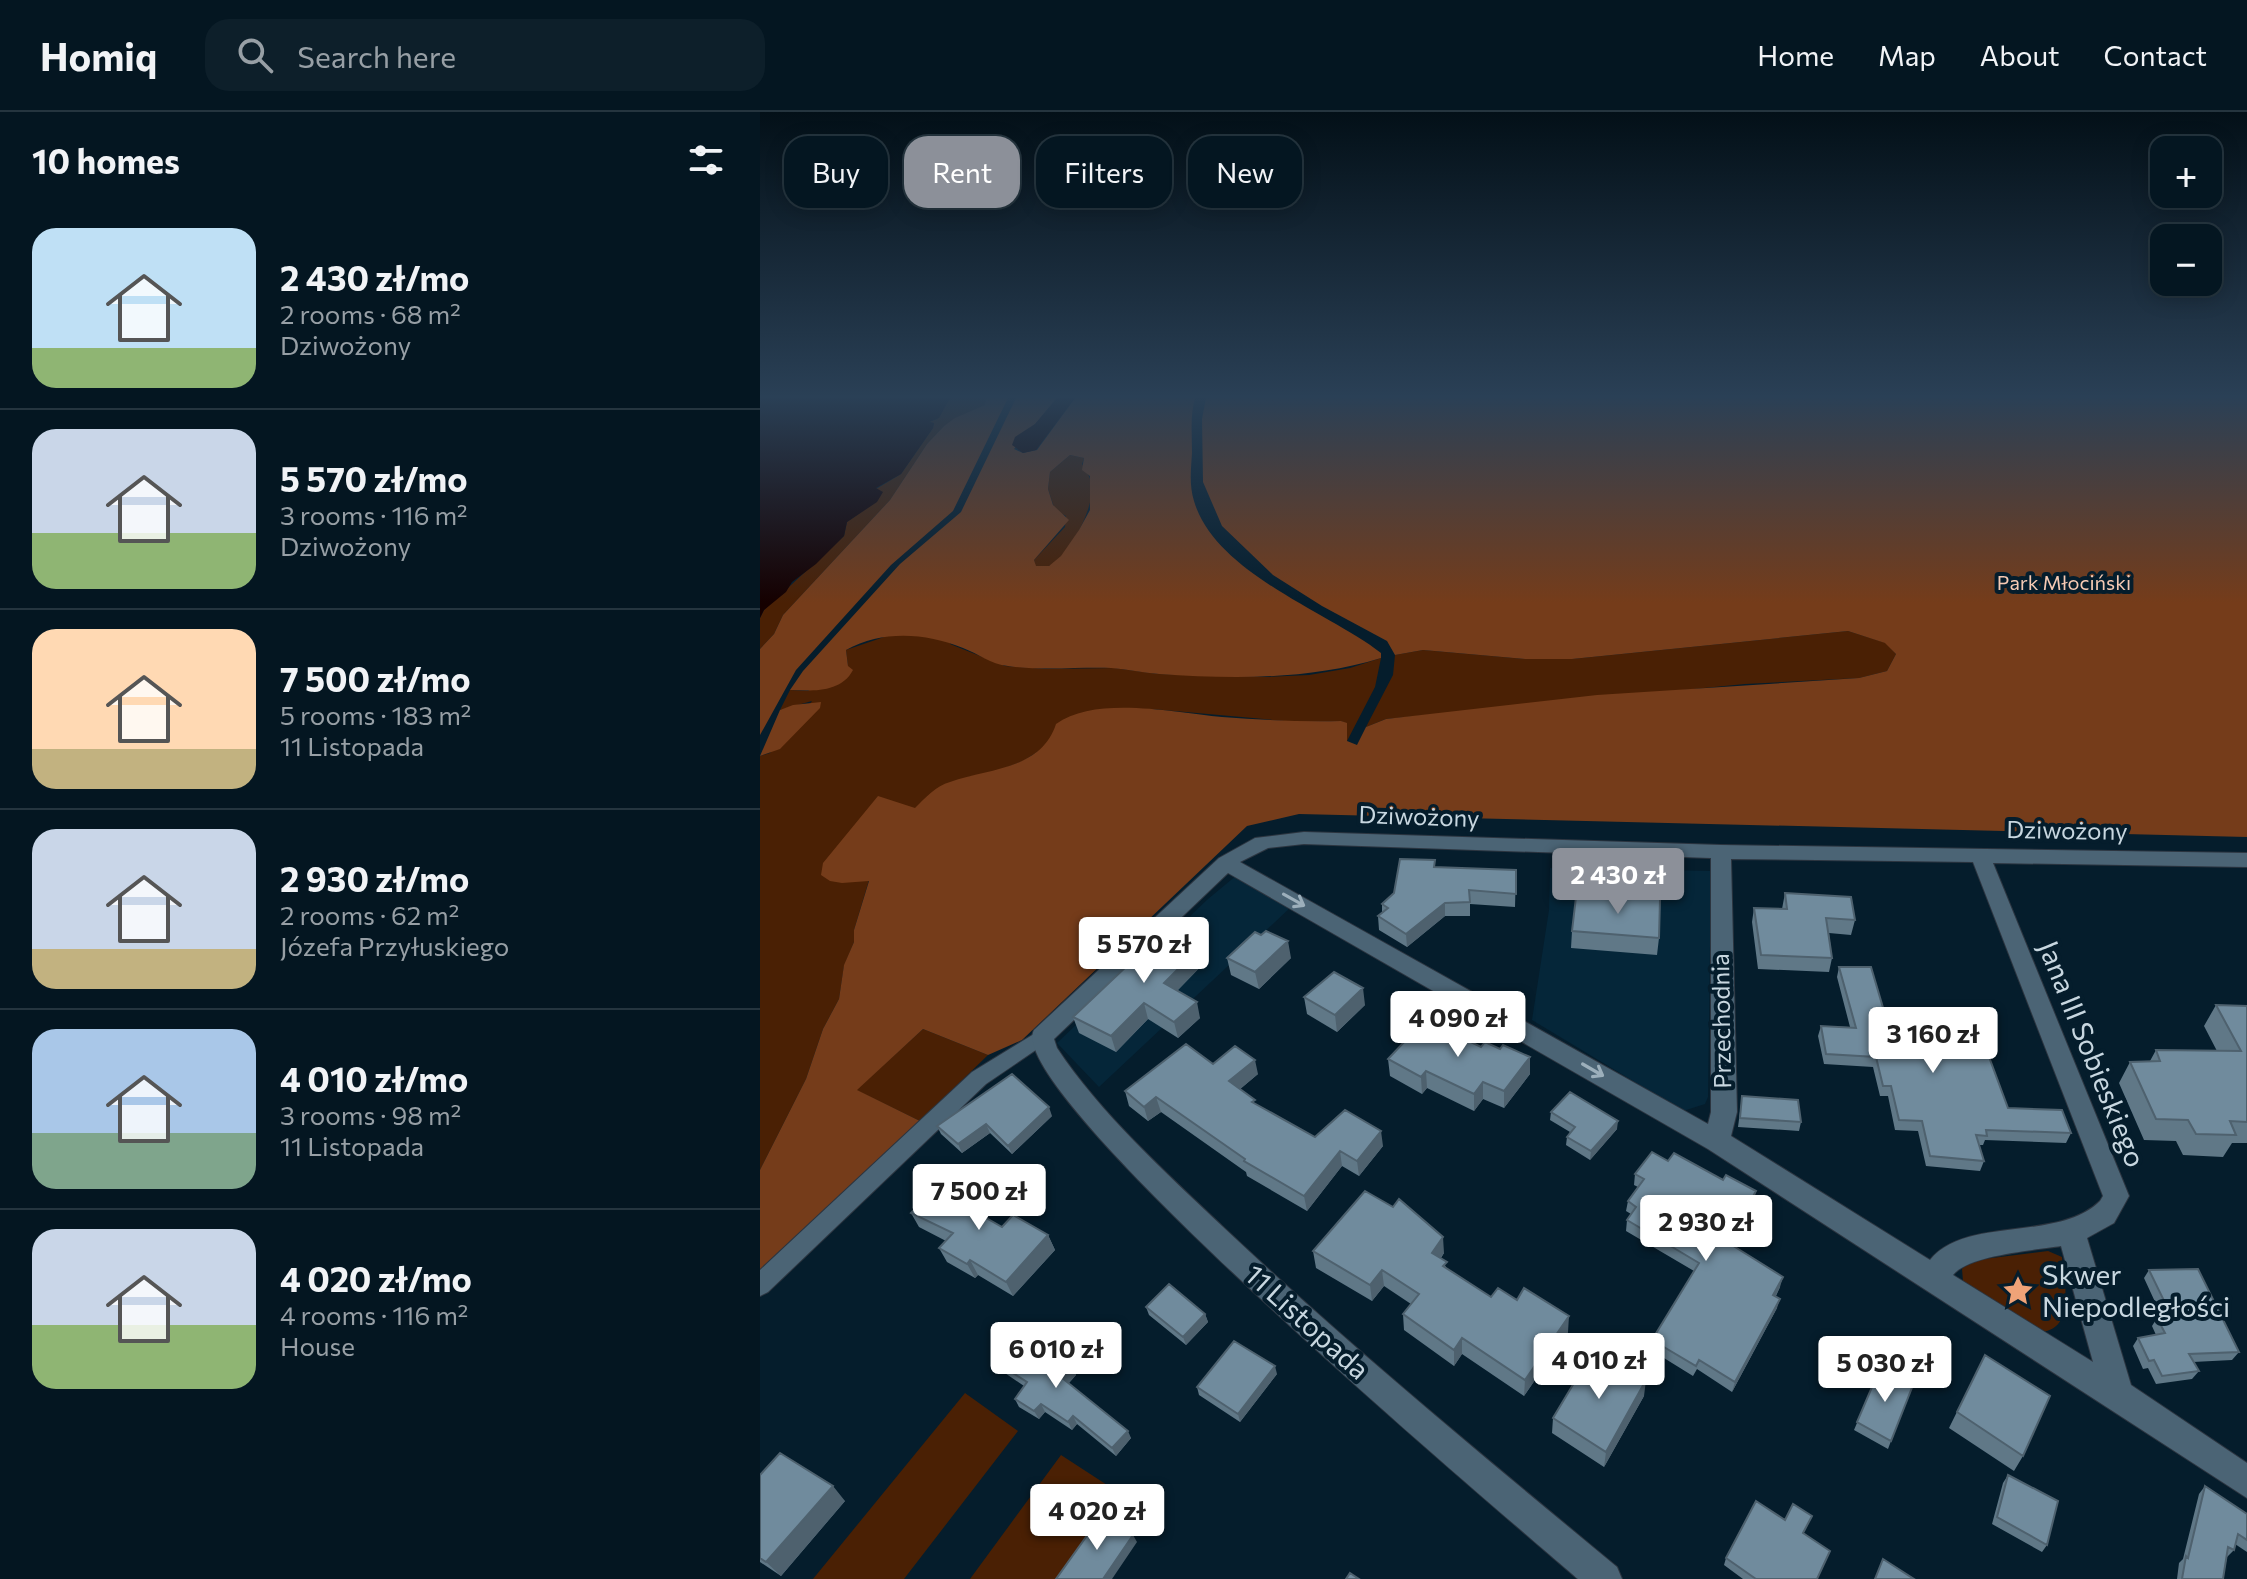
<!DOCTYPE html>
<html lang="en">
<head>
<meta charset="utf-8">
<style>
	:root { --surface:#041621; --page:#0d1f2a; --text:#f1f3f6; --muted:#979fa5; --line:#25353f; --accent:#8c9099 }
	body { margin:0; font-family:Commissioner,sans-serif; background:var(--page); color:var(--text); height:100vh; display:flex; flex-direction:column; font-size:30px; white-space:nowrap }
	* { box-sizing:border-box; margin:0 }
	p { font-size:26px; color:var(--muted) }
	.icon { flex:none; width:44px; height:44px; fill:none; stroke:currentColor; stroke-width:2; stroke-linecap:round; stroke-linejoin:round }
	.map { position:relative; flex:1; overflow:hidden }
	.details { display:flex; flex-direction:column; background:var(--surface); width:760px }
	.details>* { flex:none }
	.guide { position:absolute; left:24px; top:24px; width:760px; height:72px; display:flex; gap:16px }
	.controls { position:absolute; left:1390px; top:24px; display:grid; gap:16px }
	.controls a { display:grid; place-items:center; width:72px; height:72px; border-radius:16px; background:var(--surface); box-shadow:0 4px 20px #0003,0 0 0 2px var(--line); font-size:40px }
	.price { position:absolute; translate:-50% -68px; padding:0 18px; border-radius:8px; background:#fff; color:#222; font-size:26px; line-height:52px; filter:drop-shadow(0 2px 4px #0008) }
	.price::after { content:''; position:absolute; left:50%; top:48px; width:24px; height:18px; margin-left:-12px; background:inherit; clip-path:polygon(0 0,100% 0,50% 100%) }
	.price.current { background:var(--accent); color:#fff }
	ul { padding:0; list-style:none }
	li { display:flex; align-items:center; gap:24px; height:200px; padding:0 32px }
	li+li { border-top:2px solid var(--line) }
	li span { display:grid; place-items:center; flex:none; width:224px; height:160px; border-radius:24px; color:#555 }
	li>.icon { margin-inline-start:auto }
	span .icon { width:96px; height:96px; fill:#fffc; stroke-width:1 }
	li b { font-size:34px }
	h2 { display:flex; justify-content:space-between; align-items:center; height:96px; padding:0 32px; font-size:34px }
	.chip { padding:0 28px; border-radius:24px; background:var(--surface); box-shadow:0 4px 20px #0003,0 0 0 2px var(--line); font-size:28px; line-height:72px }
	.chip.current { background:var(--accent); color:#fff }
	header { display:flex; align-items:center; gap:48px; box-sizing:border-box; height:112px; padding:0 40px; background:var(--surface); border-bottom:2px solid var(--line) }
	header strong { font-size:38px }
	nav { display:flex; gap:44px; margin-inline-start:auto; font-size:28px }
	.search { width:560px; height:72px; background:var(--page); display:flex; align-items:center; gap:20px; box-sizing:border-box; padding:0 28px; border-radius:24px; color:var(--muted); font-size:30px }
	main { display:flex; flex:1; min-height:0 }
	.map>svg:first-child { display:block }
	.built { fill:#052639 }
	.green { fill:#4a2004 }
	.forest { fill:#753c1a; fill-rule:evenodd }
	.water { fill:#150000 }
	.lines { fill:none; stroke-linecap:round; stroke-linejoin:round }
	.lane-casing { stroke:#2c3540; stroke-width:2 }
	.street-casing { stroke:#2c3540; stroke-width:2 }
	.lane { fill:#4b6475; fill-rule:evenodd }
	.street { fill:#4b6475; fill-rule:evenodd }
	.wall { fill:#607887 }
	.shaded-wall { fill:#4e616e }
	.building { fill:#708b9d; stroke:#4e616e; stroke-width:2 }
	.oneway { stroke:#9cafbb }
	.labels { text-anchor:middle; stroke-width:8; stroke-linejoin:round; paint-order:stroke }
	.far-park-label { font-size:20px; fill:#f6cab4; stroke:#051d2c }
	.street-label { font-size:24px; fill:#c8d7e0; stroke:#051d2c }
	.near-street-label { font-size:28px; fill:#c8d7e0; stroke:#051d2c }
	.near-poi-label { font-size:28px; fill:#c8d7e0; stroke:#051d2c; text-anchor:start }
</style>
</head>
<body>
<header>
<strong>Homiq</strong>
<div class="search"><svg class="icon" aria-label="search" viewBox="0 0 24 24"><circle cx="10" cy="10" r="6"/><path d="M15 15l6 6"/></svg>Search here</div>
<nav><a>Home</a><a>Map</a><a>About</a><a>Contact</a></nav>
</header>
<main>
<section class="details">
<h2>10 homes<svg class="icon" aria-label="filters" viewBox="0 0 24 24"><path d="M4 7h16M4 17h16"/><circle cx="9" cy="7" r="2"/><circle cx="15" cy="17" r="2"/></svg></h2>
<ul>
<li><span style="background:linear-gradient(#bfe0f5 75%,#8fb573 0)"><svg class="icon" aria-label="home" viewBox="0 0 24 24"><path d="M3 11l9-7 9 7M6 9v11h12V9"/></svg></span><div><b>2 430 zł/mo</b><p>2 rooms · 68 m²</p><p>Dziwożony</p></div></li>
<li><span style="background:linear-gradient(#c9d6e8 65%,#8fb573 0)"><svg class="icon" aria-label="home" viewBox="0 0 24 24"><path d="M3 11l9-7 9 7M6 9v11h12V9"/></svg></span><div><b>5 570 zł/mo</b><p>3 rooms · 116 m²</p><p>Dziwożony</p></div></li>
<li><span style="background:linear-gradient(#ffd9b3 75%,#c2b280 0)"><svg class="icon" aria-label="home" viewBox="0 0 24 24"><path d="M3 11l9-7 9 7M6 9v11h12V9"/></svg></span><div><b>7 500 zł/mo</b><p>5 rooms · 183 m²</p><p>11 Listopada</p></div></li>
<li><span style="background:linear-gradient(#c9d6e8 75%,#c2b280 0)"><svg class="icon" aria-label="home" viewBox="0 0 24 24"><path d="M3 11l9-7 9 7M6 9v11h12V9"/></svg></span><div><b>2 930 zł/mo</b><p>2 rooms · 62 m²</p><p>Józefa Przyłuskiego</p></div></li>
<li><span style="background:linear-gradient(#a9c7e8 65%,#7fa58c 0)"><svg class="icon" aria-label="home" viewBox="0 0 24 24"><path d="M3 11l9-7 9 7M6 9v11h12V9"/></svg></span><div><b>4 010 zł/mo</b><p>3 rooms · 98 m²</p><p>11 Listopada</p></div></li>
<li><span style="background:linear-gradient(#c9d6e8 60%,#8fb573 0)"><svg class="icon" aria-label="home" viewBox="0 0 24 24"><path d="M3 11l9-7 9 7M6 9v11h12V9"/></svg></span><div><b>4 020 zł/mo</b><p>4 rooms · 116 m²</p><p>House</p></div></li>
</ul>
</section>
<div class="map">
<svg width="1487" height="1467" viewBox="0 0 1487 1467">
	<rect width="100%" height="100%" fill="#051d2c"/>
	<!-- built -->
	<path class="built" d="M790 756 951 759 948 985 945 992 923 999 772 908 789 798Z
		M477 763 532 794 339 975 297 931 448 787Z"/>
	<!-- green -->
	<path class="green" d="M190 286H226L225 293 184 314 167 332 130 388 23 503 14 522 0 537V506L4 498 84 424 87 410 117 389 116 377 141 362 173 316 174 311 169 310 177 307Z
		M310 343 324 346 322 352C327 360 331 366 332 376 333 396 309 447 289 454 284 455 280 454 275 454L274 448 305 415 306 404 295 398 288 377 290 360Z
		M200 511 190 532 245 554 285 557 354 556 398 562 507 565 549 563 590 556 621 546 615 575 587 629V612L581 609 536 610 392 597 297 612 291 627 282 637 263 649 234 660 208 665 109 768 94 818V830L84 854 79 887 63 917 46 967 0 1058V644L10 641 52 589 20 598 30 578 48 579 88 554 86 538 127 524Z
		M1088 519 1126 531 1136 542 1127 559 1099 566 985 572 626 607 606 615 633 563 635 543 663 538 765 547H812Z
		M163 917 228 943 160 1009 96 978Z
		M1288 1139 1302 1145C1304 1169 1316 1217 1281 1220L1209 1177 1203 1169 1202 1157 1208 1149Z
		M205 1281 258 1319 144 1467H53Z
		M301 1343 364 1384 306 1467H210Z"/>
	<!-- forest -->
	<path class="forest" d="M226 286H248L193 399 131 453 36 558 0 623V537L14 522 23 503 130 388 167 332 184 314 195 306 225 293Z
		M256 286H297L254 337 263 341 277 338 315 286H435C430 304 432 322 432 341 431 357 429 373 434 389 455 461 568 500 621 541V546C549 568 474 567 399 562 383 561 367 557 351 556 316 555 282 559 248 554 230 552 219 542 203 536 165 521 123 518 86 538L88 554 93 558C81 581 52 579 30 578L43 559 140 452 201 400ZM310 343 324 346 322 358 330 364V398L319 418 301 444 289 454H276L274 448 309 408 293 393 288 377 290 360Z
		M446 286H1487V725L539 702 487 714 262 928 228 943 163 917 97 978 160 1009 0 1161V1058L46 967 63 917 79 887 84 853 94 830V818L109 769 82 771 70 769 61 763 63 751 118 684 155 696C165 686 176 674 190 670 229 656 281 658 296 612 336 583 416 601 462 605 502 608 541 610 581 609L587 611V629L597 633 606 615 626 607 837 583 1099 566 1127 559 1136 542 1125 531 1088 519 812 547H765L663 538 635 543 627 529 562 494 513 463 462 414 443 370 442 307Z
		M61 590 60 596 20 637 0 644 20 598 33 593Z"/>
	<!-- water -->
	<path class="water" d="M0 286H190L179 306 169 310 174 311 173 316 141 362 116 376 123 380 117 390 87 410 84 424 56 452 32 470 26 480 4 498 0 506Z
		M297 286H315L276 338 263 341 252 333 255 325 275 312Z"/>
	<g class="lines">
		<defs>
			<path id="lane" d="M282 917 289 919 292 924 289 929 226 972 8 1180 0 1184V1158L212 960Z"/>
			<path id="street" d="M544 720 961 733 1487 741V755L1233 751 1369 1084 1354 1111 1327 1126 1371 1273 1487 1351V1386L948 1037 468 761 294 927 297 936C340 1001 406 1061 462 1114 589 1234 723 1344 857 1455L862 1467H818C752 1410 240 979 274 918L459 746 495 726ZM544 732 951 746V1000L948 1012 480 750 508 736ZM971 747 1213 750 1343 1084 1340 1089C1299 1130 1205 1104 1170 1148L971 1024 977 1000ZM1301 1134 1333 1250 1193 1163C1208 1143 1276 1138 1301 1134Z"/>
		</defs>
		<!-- lane casing -->
		<use href="#lane" class="lane-casing"/>
		<!-- street casing -->
		<use href="#street" class="street-casing"/>
		<!-- lane -->
		<use href="#lane" class="lane"/>
		<!-- street -->
		<use href="#street" class="street"/>
	</g>
	<!-- wall -->
	<path class="wall" d="M675 748V755L756 758 755 795 710 792V804H685L647 835 619 818 618 804 622 801V792Z
		M1025 781 1095 808 1091 823 1069 821 1072 846 1069 860 998 857 992 810 994 796 1022 797Z
		M812 819 899 826 897 843 811 836Z
		M467 846H531L499 877 471 863Z
		M448 847 417 879 440 906 418 926 388 907 356 940 319 921 313 905Z
		M1079 855 1129 916 1248 996 1311 1021 1306 1031 1225 1028 1223 1033H1219L1224 1049 1220 1059 1166 1054 1158 1019 1135 1018 1128 984H1120L1113 955 1064 952 1058 924 1061 914 1090 915 1077 865Z
		M544 885 605 893 577 920 547 902Z
		M1456 893 1487 894V1031H1472L1463 1045 1423 1043 1416 1029 1384 1028 1359 971 1370 950 1390 949 1396 938 1457 939 1444 914Z
		M721 935 740 937 770 945V962L744 996 723 987 714 999 667 976 662 982 630 964 628 947Z
		M453 952 498 962 480 977 496 993 555 1025 623 1034 599 1064 582 1054 547 1099 487 1064 486 1060 401 1000 388 1009 369 994 365 979Z
		M982 984 1041 1010 1039 1019 978 1015Z
		M791 1000 857 1017 830 1048 806 1033 807 1025 810 1020 790 1008Z
		M292 1004 252 1042 230 1021 202 1041 181 1022 177 1014Z
		M908 1049 994 1089 969 1132 1020 1175 1016 1184 1017 1196 972 1280 937 1257 933 1264 891 1238 892 1228 934 1159 866 1119 867 1108 871 1102 866 1099 868 1089 878 1075 874 1073 875 1062Z
		M210 1072 218 1086 209 1096 242 1115 288 1123 295 1138 253 1184 218 1163 215 1166 187 1150 179 1136 186 1129 159 1115 151 1101Z
		M553 1139 684 1141 681 1146 687 1157 731 1185 808 1220 764 1284 702 1242 694 1254 644 1218 643 1202 651 1192 624 1174 612 1189 556 1156Z
		M1389 1158 1479 1240 1472 1248 1433 1250 1439 1259 1432 1267 1396 1272 1388 1256 1383 1257 1373 1234 1378 1226 1396 1223 1392 1214 1397 1206 1402 1205 1384 1166Z
		M386 1195 445 1202 448 1210 426 1233 389 1203Z
		M1225 1243 1263 1344 1254 1359 1189 1316Z
		M237 1251 312 1255 316 1263 309 1271 371 1326 356 1344 317 1312 312 1318 285 1300 279 1307 259 1295 255 1287 264 1274 242 1259Z
		M1121 1254 1131 1329 1128 1337 1094 1318Z
		M517 1262 480 1310 439 1283 437 1275Z
		M884 1284 844 1355 792 1321 793 1306Z
		M0 1363 85 1389 21 1464 0 1450Z
		M1248 1363 1287 1433 1282 1440 1232 1412 1243 1371Z
		M1445 1374 1487 1402V1440L1475 1432 1474 1438 1467 1445 1463 1467H1417L1419 1451 1423 1447 1439 1382Z
		M1044 1422 1057 1467H983L964 1453 966 1446Z"/>
	<!-- shaded-wall -->
	<path class="shaded-wall" d="M685 791V804L647 835 646 822Z
		M528 829 531 846 499 877 495 860Z
		M445 830 448 847 408 888 404 871Z
		M603 876 605 893 577 920 575 903Z
		M437 890 440 906 418 926 414 910Z
		M384 891 388 907 356 940 351 924Z
		M770 945V962L744 996V979Z
		M495 948 498 962 472 984 469 969Z
		M666 959 667 976 662 982 661 965Z
		M723 970V987L714 999V982Z
		M396 985 401 1000 388 1009 384 995Z
		M289 995 292 1004 252 1042 248 1034Z
		M858 1009 857 1017 830 1048 831 1039Z
		M226 1012 230 1021 202 1041 198 1032Z
		M621 1019 623 1034 599 1064 597 1049Z
		M580 1039 582 1054 547 1099 544 1084Z
		M210 1072 218 1086 202 1103 195 1088Z
		M996 1079 994 1089 964 1140 967 1130Z
		M288 1123 295 1138 253 1184 246 1170Z
		M683 1125 684 1141 673 1157 672 1141Z
		M210 1148 218 1163 215 1166 207 1152Z
		M622 1158 624 1174 612 1189 610 1173Z
		M1023 1165 1020 1175 1011 1193 1013 1183Z
		M1020 1187 1017 1196 972 1280 975 1270Z
		M445 1202 448 1210 426 1233 423 1225Z
		M809 1204 808 1220 764 1284 765 1268Z
		M702 1226V1242L694 1254V1238Z
		M515 1254 517 1262 480 1310 478 1302Z
		M312 1255 316 1263 306 1274 302 1266Z
		M886 1268 884 1284 844 1355 846 1340Z
		M281 1292 285 1300 279 1307 274 1299Z
		M313 1304 317 1312 312 1318 308 1310Z
		M368 1319 371 1326 356 1344 352 1336Z
		M73 1374 85 1389 21 1464 6 1450Z
		M373 1423 377 1430 352 1467H343Z"/>
	<!-- building -->
	<path class="building" d="M640 747 675 748 674 755 756 758V782L709 778 710 790 685 791 646 822 618 804 628 796 622 792 634 781Z
		M1025 781 1091 785 1095 808 1066 806 1072 846 1001 843 994 796 1027 797Z
		M816 785 900 787 899 826 812 819Z
		M408 815 445 830 404 871 437 890 414 910 384 891 351 924 313 905Z
		M506 819 528 829 495 860 467 846 495 820 501 823Z
		M1079 855H1111L1129 916 1219 918 1248 996 1302 998 1311 1021 1226 1018 1227 1024 1216 1023 1224 1049 1170 1044 1162 1009 1139 1008 1131 974H1123L1116 945 1066 942 1061 914 1096 916Z
		M574 860 603 876 575 903 544 885Z
		M1456 893 1487 894V1010L1470 1009 1476 1023 1436 1022 1428 1008 1396 1007 1370 950 1400 949 1396 938 1481 939Z
		M665 908 721 935 725 930 740 937 743 933 770 945 744 979 723 970 714 982 666 959 661 965 628 947Z
		M426 932 453 952 475 934 495 948 469 969 495 988 492 990 555 1025 585 998 621 1019 597 1049 580 1039 544 1084 484 1049 485 1047 396 985 384 995 365 979Z
		M252 962 289 995 248 1034 226 1012 198 1032 177 1014Z
		M810 980 858 1009 831 1039 807 1025 815 1015 791 1000Z
		M982 984 1038 988 1041 1010 980 1006Z
		M892 1040 908 1049 914 1041 963 1068 966 1063 996 1079 967 1130 1023 1165 1013 1183 1020 1187 975 1270 939 1248 936 1254 892 1228 939 1151 867 1108 876 1095 868 1089 884 1067 875 1062Z
		M189 1061 210 1072 195 1088 242 1115 253 1103 288 1123 246 1170 210 1148 207 1152 179 1136 193 1121 151 1101Z
		M605 1079 633 1095 639 1087 683 1125 672 1141 687 1150 683 1154 731 1185 738 1176 757 1188 764 1176 809 1204 765 1268 702 1226 694 1238 643 1202 659 1182 622 1158 610 1173 553 1139Z
		M1438 1157 1479 1240 1429 1242 1439 1259 1402 1264 1394 1248 1389 1249 1378 1226 1405 1221 1397 1206 1412 1205 1389 1158Z
		M409 1172 445 1202 423 1225 386 1195Z
		M262 1224 312 1255 302 1266 368 1319 352 1336 313 1304 308 1310 281 1292 274 1299 255 1287 267 1270 237 1251Z
		M474 1229 515 1254 478 1302 437 1275Z
		M832 1241 886 1268 846 1340 793 1306Z
		M1225 1243 1290 1284 1263 1344 1197 1300Z
		M1121 1254 1153 1273 1131 1329 1097 1310Z
		M20 1341 73 1374 6 1450 0 1446V1363Z
		M1248 1363 1298 1389 1287 1433 1237 1405Z
		M1445 1374 1487 1402V1428L1478 1422 1474 1438 1468 1435 1463 1467H1422L1426 1444 1428 1446Z
		M996 1389 1025 1408 1033 1392 1052 1404 1043 1421 1070 1439 1057 1467H996L966 1446Z
		M341 1404 373 1423 343 1467H296Z
		M1123 1447 1154 1467H1115Z
		M590 1461 599 1467H586Z"/>
	<!-- one-way arrows -->
	<defs><path id="oneway-shaft" d="M-6 0H5M1.5-3L5.5 0L1.5 3" fill="none" stroke-width="1.6" stroke-linecap="round" stroke-linejoin="round" transform="scale(2)"/></defs>
	<g class="oneway">
		<use href="#oneway-shaft" transform="translate(534 788) rotate(29)"/>
		<use href="#oneway-shaft" transform="translate(833 958) rotate(30)"/>
	</g>
	<!-- sky -->
	<linearGradient id="sky" x2="0" y2="1"><stop stop-color="#031018"/><stop offset="0.58" stop-color="#2a4056"/><stop offset="1" stop-color="#2a4056" stop-opacity="0"/></linearGradient>
	<rect width="1487" height="491" fill="url(#sky)"/>
	<!-- icons -->
	<defs>
		<symbol id="sight-bare" viewBox="-9 -9 18 18"><path d="M0-6L1.8-2.2L6-1.7L2.9 1.2L3.7 5.4L0 3.3L-3.7 5.4L-2.9 1.2L-6-1.7L-1.8-2.2Z" fill="#f0a378" stroke="#051d2c" stroke-width="2.5" paint-order="stroke"/></symbol>
	</defs>
	<g fill-rule="evenodd">
		<use href="#sight-bare" x="1236" y="1157" width="44" height="44"/>
	</g>
	<g class="labels">
		<!-- far-park labels -->
		<g class="far-park-label">
			<text x="1304" y="478">Park Młociński</text>
		</g>
		<!-- street labels -->
		<g class="street-label">
			<text transform="translate(659 705) rotate(2)" y="8">Dziwożony</text>
			<text transform="translate(1307 719) rotate(1)" y="8">Dziwożony</text>
			<text transform="translate(962 909) rotate(-91)" y="8">Przechodnia</text>
		</g>
		<!-- near-street labels -->
		<g class="near-street-label">
			<text transform="translate(1332 942) rotate(68)" y="10">Jana III Sobieskiego</text>
			<text transform="translate(547 1210) rotate(42)" y="10">11 Listopada</text>
		</g>
		<!-- near-poi labels -->
		<g class="near-poi-label">
			<text x="1282" y="1173">Skwer<tspan x="1282" dy="32">Niepodległości</tspan></text>
		</g>
	</g>
</svg>
<div class="controls">
<a>+</a>
<a>−</a>
</div>
<b class="price current" style="left:858px;top:804px">2 430 zł</b>
<b class="price" style="left:384px;top:873px">5 570 zł</b>
<b class="price" style="left:698px;top:947px">4 090 zł</b>
<b class="price" style="left:1173px;top:963px">3 160 zł</b>
<b class="price" style="left:219px;top:1120px">7 500 zł</b>
<b class="price" style="left:946px;top:1151px">2 930 zł</b>
<b class="price" style="left:296px;top:1278px">6 010 zł</b>
<b class="price" style="left:839px;top:1289px">4 010 zł</b>
<b class="price" style="left:1125px;top:1292px">5 030 zł</b>
<b class="price" style="left:337px;top:1440px">4 020 zł</b>
<div class="guide">
<a class="chip">Buy</a>
<a class="chip current">Rent</a>
<a class="chip">Filters</a>
<a class="chip">New</a>
</div>
</div>
</main>
</body>
</html>
